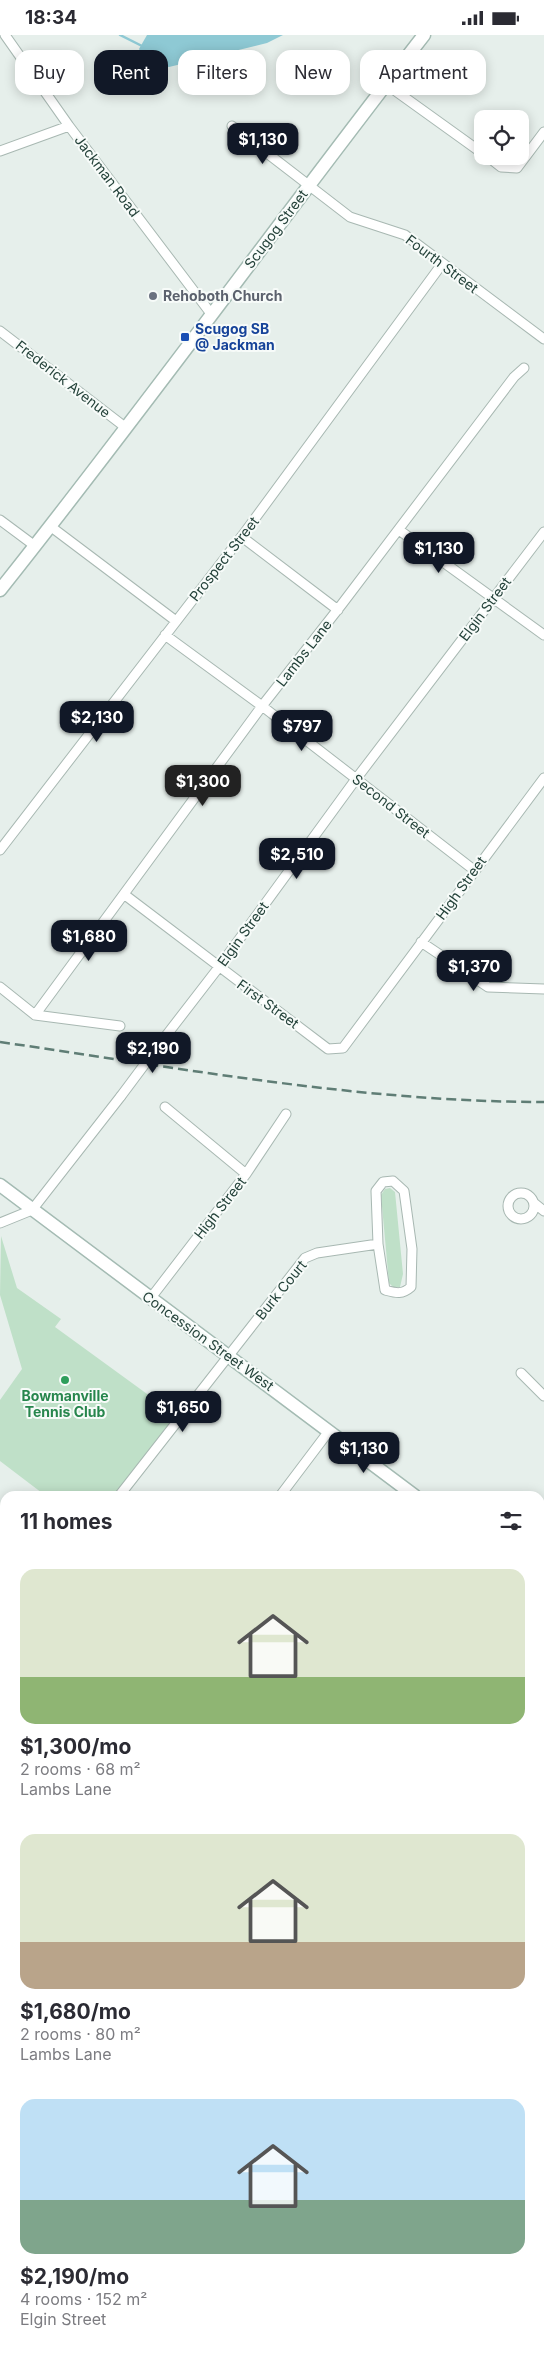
<!DOCTYPE html>
<html lang="en">
<head>
<meta charset="utf-8">
<style>
	:root { --surface:#fff; --page:#f7f7f7; --text:#2b2b33; --muted:#7c7c81; --accent:#111827 }
	body { margin:0; font-family:Inter,sans-serif; background:var(--page); color:var(--text); height:100vh; display:flex; flex-direction:column; font-size:19px; white-space:nowrap }
	* { box-sizing:border-box; margin:0 }
	p { font-size:16px; color:var(--muted) }
	.icon { flex:none; width:28px; height:28px; fill:none; stroke:currentColor; stroke-width:2; stroke-linecap:round; stroke-linejoin:round }
	.map { position:relative; flex:1; overflow:hidden }
	.details { position:absolute; left:0px; top:1456px; width:545px; height:866px; display:flex; flex-direction:column; background:var(--surface); border-radius:15px 15px 0 0; box-shadow:0 2px 12px #0003 }
	.details>* { flex:none }
	.top-card { position:absolute; left:15px; top:15px; width:515px; height:45px; display:flex; gap:10px }
	.controls { position:absolute; left:474px; top:75px; display:grid; gap:10px }
	.controls a { display:grid; place-items:center; width:55px; height:55px; border-radius:10px; background:var(--surface); box-shadow:0 2px 12px #0003; font-size:25px }
	.price { position:absolute; translate:-50% -42px; padding:0 11px; border-radius:10px; background:var(--accent); color:#fff; font-size:16px; line-height:32px; filter:drop-shadow(0 1px 2px #0008) }
	.price::after { content:''; position:absolute; left:50%; top:30px; width:15px; height:11px; margin-left:-8px; background:inherit; clip-path:polygon(0 0,100% 0,50% 100%) }
	.price.on { background:#222; color:#fff }
	ul { padding:0; list-style:none }
	li { display:grid; align-content:center; gap:10px; height:265px; padding:0 20px }
	li span { display:grid; place-items:center; height:155px; border-radius:15px; color:#555 }
	li>.icon { margin-inline-start:auto }
	span .icon { width:90px; height:90px; fill:#fffc; stroke-width:1 }
	li b { font-size:21px }
	h2 { display:flex; justify-content:space-between; align-items:center; height:60px; padding:0 20px; font-size:21px }
	.chip { padding:0 18px; border-radius:15px; background:var(--surface); box-shadow:0 2px 12px #0003; font-size:18px; line-height:45px }
	.chip.on { background:var(--accent); color:#fff }
	.status { display:flex; justify-content:space-between; align-items:center; height:35px; padding:0 25px; background:var(--surface); direction:ltr }
	.status svg { height:14px; fill:currentColor }
	.map>svg:first-child { display:block }
	.built { fill:#d4dfda }
	.green { fill:#bfe0c8 }
	.water { fill:#8ec9d4 }
	.lines { fill:none; stroke-linecap:round; stroke-linejoin:round }
	.stream { stroke:#8ec9d4; stroke-width:2.5 }
	.street-casing { stroke:#a8b8b2; stroke-width:11 }
	.secondary-casing { stroke:#a4bbb3; stroke-width:15 }
	.street { stroke:#fff; stroke-width:9 }
	.secondary { stroke:#fff; stroke-width:12 }
	.rail { stroke:#5f7d75; stroke-width:2.5; stroke-dasharray:10 5; stroke-linecap:butt }
	.street-bridge-casing { stroke:#a8b8b2; stroke-width:11; stroke-linecap:butt }
	.street-bridge { stroke:#fff; stroke-width:9 }
	.worship-dot { fill:#6b7280; stroke:#f7fbf9; stroke-width:2 }
	.transit-dot { fill:#1a4fb4; stroke:#f7fbf9; stroke-width:2 }
	.leisure-dot { fill:#2e9e5b; stroke:#f7fbf9; stroke-width:2 }
	.labels { text-anchor:middle; stroke-width:4; stroke-linejoin:round; paint-order:stroke }
	.street-label { font-size:14px; fill:#24423a; stroke:#f7fbf9 }
	.worship-label { font-size:14px; font-weight:bold; fill:#5b616d; stroke:#f7fbf9; text-anchor:start }
	.transit-label { font-size:14px; font-weight:bold; fill:#164399; stroke:#f7fbf9; text-anchor:start }
	.leisure-label { font-size:14px; font-weight:bold; fill:#27864d; stroke:#f7fbf9 }
</style>
</head>
<body>
<div class="status"><b>18:34</b><svg viewBox="0 0 49 12"><path d="M0 12V9h3v3zM5 12V6h3v6zM10 12V3h3v9zM15 12V0h3v12zM26 1h20v11H26zM47 4h2v5h-2z"/></svg></div>
<div class="map">
<svg width="544" height="2322" viewBox="0 0 544 2322">
	<rect width="100%" height="100%" fill="#e6efeb"/>
	<!-- built -->
	<path class="built" d="M540 2039 544 2042V2322H182L185 2318H540Z"/>
	<!-- green -->
	<path class="green" d="M390 1153 395 1157 403 1239 400 1252H393L389 1248 381 1160 385 1154Z
		M1 1201 17 1253 61 1284 55 1292 176 1380 114 1461H46L0 1426V1365L22 1334 0 1260Z"/>
	<!-- water -->
	<path class="water" d="M147 0H283L267 8 169 32 148 29 139 14Z"/>
	<g class="lines">
		<!-- stream -->
		<path class="stream" d="M120 0 144 12
			M201 23 233 18 236 15"/>
		<defs>
			<path id="street" d="M5 0 69 91 212 280
				M386 49 482 118
				M232 91 350 182 405 200 544 304
				M0 116 69 91
				M487 121 501 132 517 133 544 97
				M0 296 125 392
				M0 485 35 511
				M50 491 176 586
				M399 495 544 600
				M242 502 338 575
				M165 600 262 671 474 835
				M0 815 245 497 442 229
				M125 860 328 1014 343 1013 544 743
				M421 907 488 952 544 954
				M0 952 35 980 120 991
				M35 980 262 671 342 569 514 342 524 333
				M165 1002 219 932 356 744 544 497
				M165 1072 246 1139
				M393 1146 404 1156 412 1214 411 1252C402 1260 396 1258 385 1255L378 1209 376 1156 383 1147Z
				M508 1171a13 13 0 1 1 26 0a13 13 0 1 1-26 0Z
				M534 1168 544 1176
				M0 1188 32 1175 121 1061
				M150 1264 246 1139 286 1079
				M521 1338 544 1361
				M119 1461 305 1223 317 1218 378 1209
				M280 1461 329 1396
				M0 1521 5 1524
				M0 1639 5 1638
				M0 1820 5 1818
				M540 1855 544 1850
				M540 1968 544 1971
				M0 2066 5 2080
				M0 2200 5 2198"/>
			<path id="secondary" d="M0 555C145 373 281 184 424 0
				M0 1150 415 1461
				M540 1556 544 1559
				M540 1637 544 1633
				M17 2322 20 2318"/>
		</defs>
		<!-- street casing -->
		<use href="#street" class="street-casing"/>
		<!-- secondary casing -->
		<use href="#secondary" class="secondary-casing"/>
		<!-- street -->
		<use href="#street" class="street"/>
		<!-- secondary -->
		<use href="#secondary" class="secondary"/>
		<!-- rail -->
		<path class="rail" d="M0 1007C180 1033 362 1067 544 1067"/>
		<defs>
			<path id="street-bridge" d="M121 1061 165 1002"/>
		</defs>
		<!-- street-bridge casing -->
		<use href="#street-bridge" class="street-bridge-casing"/>
		<!-- street-bridge -->
		<use href="#street-bridge" class="street-bridge"/>
	</g>
	<!-- markers -->
	<circle class="worship-dot" cx="153" cy="261" r="5"/>
	<rect class="transit-dot" x="180" y="297" width="10" height="10" rx="2.5"/>
	<circle class="leisure-dot" cx="65" cy="1345" r="5"/>
	<g class="labels">
		<!-- street labels -->
		<g class="street-label">
			<text transform="translate(107 141) rotate(53)" y="5">Jackman Road</text>
			<text transform="translate(276 194) rotate(-53)" y="5">Scugog Street</text>
			<text transform="translate(442 229) rotate(37)" y="5">Fourth Street</text>
			<text transform="translate(63 344) rotate(38)" y="5">Frederick Avenue</text>
			<text transform="translate(224 524) rotate(-52)" y="5">Prospect Street</text>
			<text transform="translate(485 574) rotate(-53)" y="5">Elgin Street</text>
			<text transform="translate(304 618) rotate(-52)" y="5">Lambs Lane</text>
			<text transform="translate(391 771) rotate(38)" y="5">Second Street</text>
			<text transform="translate(461 853) rotate(-54)" y="5">High Street</text>
			<text transform="translate(243 899) rotate(-54)" y="5">Elgin Street</text>
			<text transform="translate(268 969) rotate(36)" y="5">First Street</text>
			<text transform="translate(220 1173) rotate(-52)" y="5">High Street</text>
			<text transform="translate(281 1255) rotate(-51)" y="5">Burk Court</text>
			<text transform="translate(208 1306) rotate(36)" y="5">Concession Street West</text>
		</g>
		<!-- worship labels -->
		<g class="worship-label">
			<text x="163" y="266">Rehoboth Church</text>
		</g>
		<!-- transit labels -->
		<g class="transit-label">
			<text x="195" y="299">Scugog SB<tspan x="195" dy="16">@ Jackman</tspan></text>
		</g>
		<!-- leisure labels -->
		<g class="leisure-label">
			<text x="65" y="1366">Bowmanville<tspan x="65" dy="16">Tennis Club</tspan></text>
		</g>
	</g>
</svg>
<div class="controls">
<a><svg class="icon" aria-label="locate" viewBox="0 0 24 24"><circle cx="12" cy="12" r="6"/><path d="M12 2v4M12 18v4M2 12h4M18 12h4"/></svg></a>
</div>
<b class="price" style="left:263px;top:130px">$1,130</b>
<b class="price" style="left:439px;top:539px">$1,130</b>
<b class="price" style="left:97px;top:708px">$2,130</b>
<b class="price" style="left:302px;top:717px">$797</b>
<b class="price on" style="left:203px;top:772px">$1,300</b>
<b class="price" style="left:297px;top:845px">$2,510</b>
<b class="price" style="left:89px;top:927px">$1,680</b>
<b class="price" style="left:474px;top:957px">$1,370</b>
<b class="price" style="left:153px;top:1039px">$2,190</b>
<b class="price" style="left:183px;top:1398px">$1,650</b>
<b class="price" style="left:364px;top:1439px">$1,130</b>
<div class="top-card">
<a class="chip">Buy</a>
<a class="chip on">Rent</a>
<a class="chip">Filters</a>
<a class="chip">New</a>
<a class="chip">Apartment</a>
</div>
<section class="details">
<h2>11 homes<svg class="icon" aria-label="filters" viewBox="0 0 24 24"><path d="M4 7h16M4 17h16"/><circle cx="9" cy="7" r="2"/><circle cx="15" cy="17" r="2"/></svg></h2>
<ul>
<li><span style="background:linear-gradient(#dfe7d0 70%,#8fb573 0)"><svg class="icon" aria-label="home" viewBox="0 0 24 24"><path d="M3 11l9-7 9 7M6 9v11h12V9"/></svg></span><div><b>$1,300/mo</b><p>2 rooms · 68 m²</p><p>Lambs Lane</p></div></li>
<li><span style="background:linear-gradient(#dfe7d0 70%,#b9a48a 0)"><svg class="icon" aria-label="home" viewBox="0 0 24 24"><path d="M3 11l9-7 9 7M6 9v11h12V9"/></svg></span><div><b>$1,680/mo</b><p>2 rooms · 80 m²</p><p>Lambs Lane</p></div></li>
<li><span style="background:linear-gradient(#bfe0f5 65%,#7fa58c 0)"><svg class="icon" aria-label="home" viewBox="0 0 24 24"><path d="M3 11l9-7 9 7M6 9v11h12V9"/></svg></span><div><b>$2,190/mo</b><p>4 rooms · 152 m²</p><p>Elgin Street</p></div></li>
</ul>
</section>
</div>
</body>
</html>
